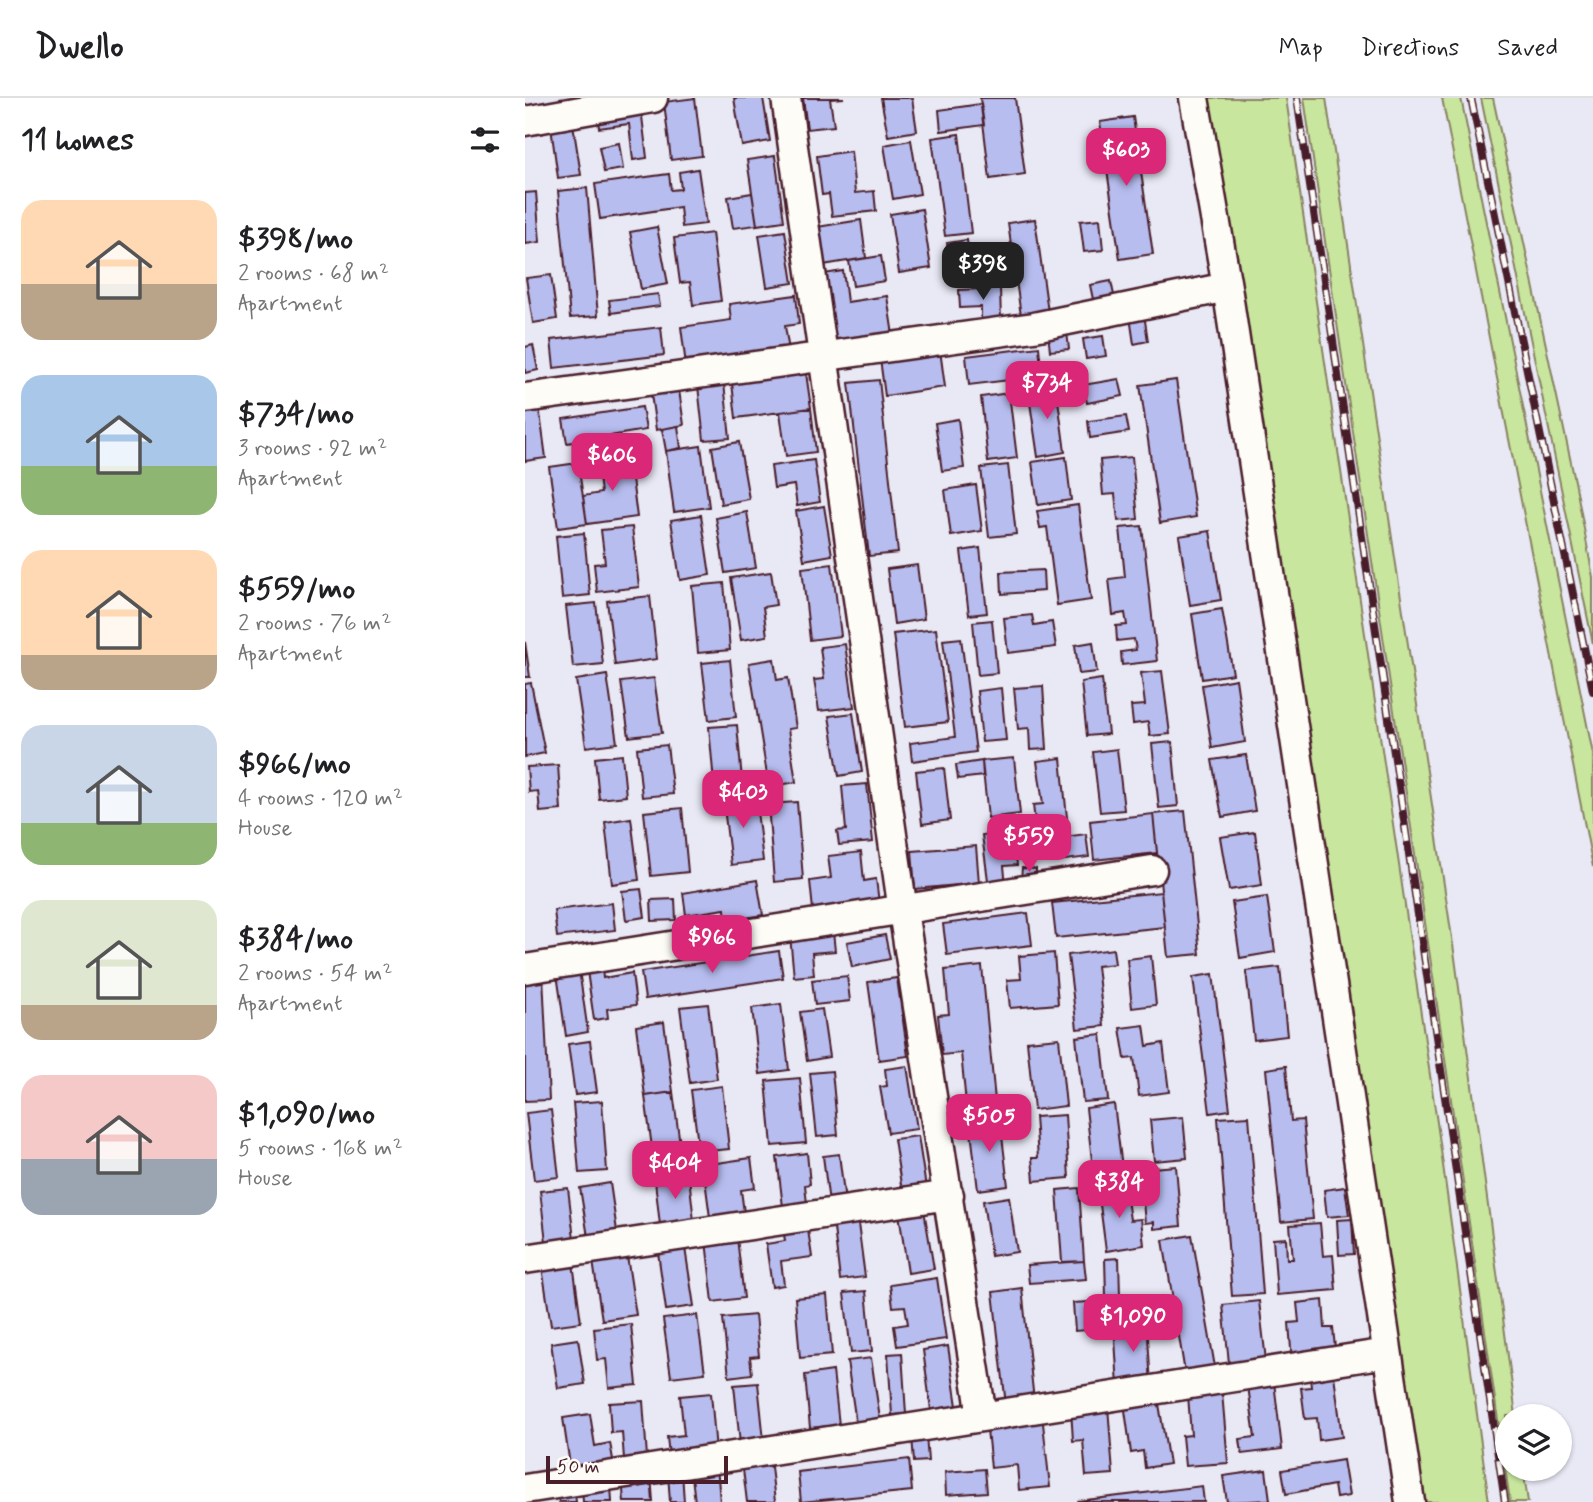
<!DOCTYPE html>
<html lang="en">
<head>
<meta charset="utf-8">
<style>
	:root { --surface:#fff; --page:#f2f2f2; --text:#202124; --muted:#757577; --line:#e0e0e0; --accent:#db2777 }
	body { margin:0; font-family:Mynerve,sans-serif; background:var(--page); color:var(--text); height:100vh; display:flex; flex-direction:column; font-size:26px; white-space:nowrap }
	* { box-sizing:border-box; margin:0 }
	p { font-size:23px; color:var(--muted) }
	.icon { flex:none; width:38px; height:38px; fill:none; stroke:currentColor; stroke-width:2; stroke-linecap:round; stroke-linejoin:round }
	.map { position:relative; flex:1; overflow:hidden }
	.panel { display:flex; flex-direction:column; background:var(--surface); width:525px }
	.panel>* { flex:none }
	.controls { position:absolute; left:970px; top:1306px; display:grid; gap:14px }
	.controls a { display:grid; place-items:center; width:77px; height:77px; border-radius:50%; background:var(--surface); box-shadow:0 2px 5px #0004; font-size:35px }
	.scale { position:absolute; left:21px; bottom:18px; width:182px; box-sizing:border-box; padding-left:7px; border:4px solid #4a1f2b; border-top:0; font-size:19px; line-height:24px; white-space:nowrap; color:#4a1f2b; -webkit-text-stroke:5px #fdfcf7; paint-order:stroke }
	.price { position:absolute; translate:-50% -60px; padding:0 16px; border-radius:14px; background:var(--accent); color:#fff; font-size:23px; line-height:46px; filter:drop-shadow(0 2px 4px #0008) }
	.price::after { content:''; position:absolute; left:50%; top:42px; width:21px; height:16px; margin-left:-10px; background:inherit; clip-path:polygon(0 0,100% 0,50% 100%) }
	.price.on { background:#222; color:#fff }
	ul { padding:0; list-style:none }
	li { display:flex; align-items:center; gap:21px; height:175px; padding:0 21px }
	li span { display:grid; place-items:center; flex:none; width:196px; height:140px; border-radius:21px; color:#555 }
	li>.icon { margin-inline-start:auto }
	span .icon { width:84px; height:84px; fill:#fffc; stroke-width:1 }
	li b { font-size:30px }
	h2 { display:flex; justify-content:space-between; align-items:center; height:84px; padding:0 21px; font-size:30px }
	header { display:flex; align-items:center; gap:42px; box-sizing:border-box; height:98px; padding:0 35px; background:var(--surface); border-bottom:2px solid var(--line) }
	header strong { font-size:33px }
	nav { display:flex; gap:38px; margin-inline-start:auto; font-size:24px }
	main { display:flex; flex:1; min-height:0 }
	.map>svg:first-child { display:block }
	.green { fill:#c8e69d; stroke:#898264; stroke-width:2 }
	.building { fill:#b7bdef; stroke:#4a1f2b; stroke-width:2 }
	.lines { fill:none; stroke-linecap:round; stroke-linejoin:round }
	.street-casing { stroke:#4a1f2b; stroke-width:33 }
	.street { stroke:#fdfcf7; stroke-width:28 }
	.rail-casing { stroke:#4a1f2b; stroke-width:8 }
	.rail { stroke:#fdfcf7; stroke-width:5; stroke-dasharray:16; stroke-linecap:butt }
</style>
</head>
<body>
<header>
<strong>Dwello</strong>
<nav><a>Map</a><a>Directions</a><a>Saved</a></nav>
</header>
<main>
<section class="panel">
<h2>11 homes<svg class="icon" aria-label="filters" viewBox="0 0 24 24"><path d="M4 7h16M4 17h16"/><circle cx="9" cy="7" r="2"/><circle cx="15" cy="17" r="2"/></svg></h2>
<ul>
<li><span style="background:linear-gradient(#ffd9b3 60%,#b9a48a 0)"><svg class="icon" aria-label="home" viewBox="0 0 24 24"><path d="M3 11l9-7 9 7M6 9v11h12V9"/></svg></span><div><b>$398/mo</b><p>2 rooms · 68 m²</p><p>Apartment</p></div></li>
<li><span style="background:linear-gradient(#a9c7e8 65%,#8fb573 0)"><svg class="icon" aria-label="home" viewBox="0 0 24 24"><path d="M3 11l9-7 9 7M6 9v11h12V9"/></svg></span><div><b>$734/mo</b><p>3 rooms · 92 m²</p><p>Apartment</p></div></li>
<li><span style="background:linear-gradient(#ffd9b3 75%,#b9a48a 0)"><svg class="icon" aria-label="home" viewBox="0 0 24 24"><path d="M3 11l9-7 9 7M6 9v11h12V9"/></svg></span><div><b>$559/mo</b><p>2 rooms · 76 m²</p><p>Apartment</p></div></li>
<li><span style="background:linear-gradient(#c9d6e8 70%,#8fb573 0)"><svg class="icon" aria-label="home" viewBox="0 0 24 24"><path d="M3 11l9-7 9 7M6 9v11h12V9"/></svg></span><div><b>$966/mo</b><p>4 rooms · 120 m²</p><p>House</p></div></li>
<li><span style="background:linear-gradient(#dfe7d0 75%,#b9a48a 0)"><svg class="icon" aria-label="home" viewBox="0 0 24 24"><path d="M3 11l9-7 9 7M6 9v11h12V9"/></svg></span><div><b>$384/mo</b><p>2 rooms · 54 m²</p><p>Apartment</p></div></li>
<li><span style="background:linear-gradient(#f6c9c9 60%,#9aa5b1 0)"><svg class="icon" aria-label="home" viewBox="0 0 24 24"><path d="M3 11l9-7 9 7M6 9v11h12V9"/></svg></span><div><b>$1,090/mo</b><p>5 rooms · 168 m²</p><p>House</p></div></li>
</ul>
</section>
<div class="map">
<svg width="1068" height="1404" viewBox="0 0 1068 1404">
	<rect width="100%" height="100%" fill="#e8e9f5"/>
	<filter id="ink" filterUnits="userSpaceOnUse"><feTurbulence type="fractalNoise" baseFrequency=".0143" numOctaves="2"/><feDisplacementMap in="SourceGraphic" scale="14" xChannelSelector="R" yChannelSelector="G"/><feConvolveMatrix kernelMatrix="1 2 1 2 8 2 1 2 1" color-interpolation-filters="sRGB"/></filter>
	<g filter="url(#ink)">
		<!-- green -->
		<path class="green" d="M684 0H761L915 1045 964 1404H897Z
			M779 0H801L930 860 991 1318H982V1370H998L1003 1404H985Z
			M917 0H936L1068 656V769Z
			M956 0H968L1051 388 1068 479V546Z"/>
		<!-- building -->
		<path class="building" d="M170 0 177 58 146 62 139 4Z
			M209 0H238L245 43 217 48Z
			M278 0H319L305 1 309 28 282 31Z
			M356 0H387L392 33 363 38Z
			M455 0H490L500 76 465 81Z
			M456 6 459 27 416 33 414 12Z
			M116 10 122 60 108 62 104 26 74 30 72 16Z
			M608 19 628 156 595 161 575 24Z
			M48 26 56 77 33 80 26 29Z
			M434 36 446 135 420 138 407 40Z
			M386 42 395 96 368 101 359 47Z
			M94 45 98 71 79 74 74 49Z
			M326 53 330 95 349 93 351 113 307 118 304 96 297 97 292 58Z
			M250 58 259 123 232 127 222 62Z
			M173 71 181 126 157 129 155 109 75 121 70 86 144 76 146 92 156 91 154 74Z
			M62 90 73 218 45 220 33 93Z
			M11 94 15 144 0 146V95Z
			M227 95 232 127 208 130 203 99Z
			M397 111 406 170 374 175 365 116Z
			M510 121 523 214 496 218 483 125Z
			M575 121 578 152 559 154 555 123Z
			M336 122 341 160 298 167 292 129Z
			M132 129 143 186 116 191 105 134Z
			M260 133 268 185 242 189 234 137Z
			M187 135 196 203 168 207 165 184 155 185 149 140Z
			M442 142 447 181 427 183 422 145Z
			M356 158 360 183 328 188 324 163Z
			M318 173 322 204 362 198 368 237 310 246 299 176Z
			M26 177 32 221 8 225 1 180Z
			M586 183 590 202 569 206 565 187Z
			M475 190 476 223H456V209L435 210 434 192Z
			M133 196 135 208 86 215 84 202Z
			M271 197 274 226 260 228 264 253 161 267 156 229 206 222 204 206Z
			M619 216 623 243 609 246 605 219Z
			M136 229 139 257 29 270 26 242Z
			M542 234 544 251 525 253 523 236Z
			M578 238 581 258 561 261 558 241Z
			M8 247 13 272 0 275V249Z
			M514 249 517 278 444 287 441 258Z
			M415 252 420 289 360 298 355 261Z
			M281 275 286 310 211 320 207 285Z
			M594 281 598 298 562 305 558 287Z
			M354 282 373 455 344 458 324 285Z
			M651 282 671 419 635 425 615 287Z
			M199 285 205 340 179 342 173 288Z
			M531 287 540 354 513 359 503 291Z
			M154 292 159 327 131 332 126 296Z
			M484 295 492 360 463 364 456 299Z
			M14 308 21 360 0 363V310Z
			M117 309 121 332 42 345 38 321Z
			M286 310 291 354 261 358 255 314Z
			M601 318 604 334 565 340 563 323Z
			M433 321 439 370 417 373 410 325Z
			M153 328 156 350 141 353 137 331Z
			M214 344 224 401 196 406 187 349Z
			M176 348 184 409 149 414 141 353Z
			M104 358 112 419 62 426 58 398 76 395 72 362Z
			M541 359 546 402 513 407 507 364Z
			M607 359 613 421 593 423 590 396 578 397 575 362Z
			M289 362 295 404 272 408 269 387 249 390 246 368Z
			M53 365 62 426 33 430 24 369Z
			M483 367 491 436 464 439 456 370Z
			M451 387 457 433 426 438 420 392Z
			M553 407 566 502 532 507 522 429 515 430 512 413Z
			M299 408 307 457 279 462 271 413Z
			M222 414 231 470 200 475 191 420Z
			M176 417 185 477 155 482 146 422Z
			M617 428 632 563 597 567 596 554 611 552 609 541 592 543 591 528 602 527 600 515 588 517 584 481 600 479 595 430Z
			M107 429 114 489 72 494 69 466 80 465 76 432Z
			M685 433 696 502 665 507 654 438Z
			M59 435 65 497 37 500 31 438Z
			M455 450 462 515 444 517 436 453Z
			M307 466 316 538 285 542 277 470Z
			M392 467 399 521 369 526 362 471Z
			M518 472 519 493 477 496 476 474Z
			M246 474 251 507 238 509 242 538 216 542 206 480Z
			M199 485 205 552 173 555 167 488Z
			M125 498 132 561 90 567 82 503Z
			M71 505 78 566 48 569 41 508Z
			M697 511 708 576 677 581 667 516Z
			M507 517 509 527 527 524 531 549 483 555 479 520Z
			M467 522 472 575 453 577 448 524Z
			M411 531 423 624 380 629 368 536Z
			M436 540 451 654 387 663 385 645 430 639 418 542Z
			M0 544 5 579H0Z
			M568 544 572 574 554 576 550 547Z
			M320 546 329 609 294 613 289 582 299 581 295 549Z
			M249 561 252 582 263 580 271 630 263 631 271 684 244 689 224 565Z
			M205 562 211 619 184 622 177 565Z
			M637 573 645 636 625 638 623 624 608 626 606 608 620 607 616 575Z
			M82 577 92 645 61 649 51 582Z
			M129 580 137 635 104 639 96 584Z
			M577 581 583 636 562 638 556 584Z
			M711 581 720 644 687 650 677 587Z
			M6 585 20 655 0 659V586Z
			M518 588 522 651 505 652 504 630 493 631 489 590Z
			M476 590 481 642 457 644 452 593Z
			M328 615 337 674 314 678 304 618Z
			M212 627 217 682 189 685 184 629Z
			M647 644 653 708 634 710 627 646Z
			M142 647 148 696 117 699 112 650Z
			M592 651 599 712 575 714 568 654Z
			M97 657 101 698 74 701 70 660Z
			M721 657 730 713 697 719 687 662Z
			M489 660 495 716 463 720 457 663Z
			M536 660 542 720 510 724 508 707 518 706 512 663Z
			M457 663 458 678 433 681 431 667Z
			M33 667 36 712 15 714 13 693 4 694 2 669Z
			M419 670 425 722 397 726 391 673Z
			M342 686 348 744 314 747 312 733 321 732 317 688Z
			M230 696 238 763 206 767 198 701Z
			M272 704 278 781 249 784 243 706Z
			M157 710 163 774 126 778 119 714Z
			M660 713 675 856 643 859 628 716Z
			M628 716 632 755 569 762 565 723Z
			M106 720 114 782 87 786 80 724Z
			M488 733 492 767 479 768 481 788 464 790 457 737Z
			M730 734 737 787 704 792 695 739Z
			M561 736 564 759 533 763 530 740Z
			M451 748 454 785 390 791 387 753Z
			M336 754 339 783 351 781 354 805 288 812 285 783 306 780 303 758Z
			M497 770 511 771V782L496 781Z
			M232 782 238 817 201 823 200 811 161 817 158 795Z
			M116 791 120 819 101 822 97 793Z
			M636 794 640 829 531 840 527 805Z
			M742 799 750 854 715 860 707 804Z
			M150 801 151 822 127 823 126 802Z
			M87 805 90 832 32 839 29 812Z
			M503 815 507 847 422 857 418 826Z
			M308 834 310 853 287 855 289 877 269 879 265 838Z
			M360 837 365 861 327 869 322 844Z
			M588 851 590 866 572 868 579 928 552 931 543 857Z
			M254 853 258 880 120 901 116 874Z
			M529 855 533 906 485 910 482 882 496 881 494 858Z
			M626 858 631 907 607 910 602 861Z
			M457 868 471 1013 442 1016 436 955 417 957 413 917 424 916 420 872Z
			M755 869 762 938 729 942 721 873Z
			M77 871 78 880 107 875 111 907 82 911 83 920 69 922 62 873Z
			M54 872 63 934 41 938 32 876Z
			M688 876 705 1012 685 1015 668 879Z
			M18 877 24 1002 0 1003V878Z
			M322 878 325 903 290 907 287 882Z
			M372 880 383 958 354 962 343 884Z
			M183 906 192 981 165 985 155 909Z
			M256 906 264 972 235 976 227 910Z
			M297 911 304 959 282 963 275 914Z
			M139 924 148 994 120 998 111 928Z
			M619 927 622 948 638 945 644 994 614 998 609 960 600 961 595 930Z
			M576 936 583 1002 558 1004 551 939Z
			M534 940 541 1008 509 1012 502 943Z
			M65 943 72 994 50 997 43 946Z
			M382 968 392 1031 363 1035 355 989 362 988 360 971Z
			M761 968 766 1023 778 1022 788 1121 756 1124 741 971Z
			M307 973 313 1037 292 1039 285 975Z
			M275 980 281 1045 247 1048 241 983Z
			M197 988 204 1051 174 1054 166 992Z
			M148 994 156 1054 128 1057 120 998Z
			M77 1003 82 1073 54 1075 48 1005Z
			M589 1006 598 1077 569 1080 561 1010Z
			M26 1012 34 1079 9 1082 1 1015Z
			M540 1017 544 1080 509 1083 507 1060H513L510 1019Z
			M724 1018 738 1196 707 1198 693 1020Z
			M658 1019 662 1060 629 1063 625 1022Z
			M475 1021 483 1088 453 1092 445 1025Z
			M393 1038 402 1096 378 1100 369 1041Z
			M282 1055 285 1086 280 1087 282 1106 258 1109 252 1059Z
			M314 1056 320 1103 304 1105 298 1058Z
			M226 1060 230 1090 216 1092 220 1122 186 1127 178 1067Z
			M651 1068 656 1128 629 1131V1124L620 1125 615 1071Z
			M163 1070 170 1132 136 1136 129 1074Z
			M85 1085 93 1140 64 1145 55 1090Z
			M600 1087 605 1122 616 1121 619 1147 581 1153 573 1091Z
			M820 1089 824 1117 802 1119 799 1092Z
			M43 1090 50 1149 22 1152 15 1093Z
			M554 1090 559 1163 537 1164 532 1092Z
			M484 1099 492 1154 466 1158 458 1103Z
			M399 1112 409 1171 383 1175 374 1116Z
			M332 1118 340 1179 315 1182 308 1121Z
			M827 1121 829 1156 814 1157 812 1122Z
			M282 1125 287 1159 256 1163 259 1187 247 1189 241 1146 260 1143 258 1129Z
			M795 1125 798 1158 808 1157 811 1192 752 1197 748 1141 761 1140 762 1161H768L765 1127Z
			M667 1137 691 1275 661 1281 638 1142Z
			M212 1140 219 1200 188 1204 181 1143Z
			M160 1150 169 1208 141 1212 133 1154Z
			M102 1158 111 1217 77 1222 68 1163Z
			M594 1160 595 1198H581L580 1161Z
			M559 1163 561 1181 504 1185 502 1167Z
			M48 1165 56 1224 26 1228 17 1169Z
			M412 1180 421 1241 372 1248 369 1228 383 1226 380 1208 368 1209 365 1187Z
			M497 1190 509 1303 481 1307 468 1194Z
			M341 1193 347 1253 326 1255 319 1195Z
			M302 1197 307 1257 275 1260 270 1200Z
			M798 1202 800 1230H808L811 1260 767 1264 764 1225 774 1224 772 1205Z
			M581 1203 583 1230 550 1233 548 1205Z
			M734 1203 742 1271 705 1275 698 1207Z
			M172 1217 180 1275 146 1279 138 1221Z
			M230 1217 234 1258 225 1259 227 1276 204 1279 198 1220Z
			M622 1223 626 1287 593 1289 589 1225Z
			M106 1226 112 1287 84 1290 81 1261 72 1262 69 1230Z
			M53 1241 60 1286 33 1290 26 1245Z
			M423 1248 432 1308 406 1312 398 1252Z
			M377 1255 381 1316 367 1317 363 1256Z
			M346 1260 355 1321 331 1325 322 1263Z
			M308 1273 314 1327 285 1330 280 1277Z
			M809 1277 817 1339 794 1342 792 1320 780 1321 776 1290 786 1289 785 1280Z
			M749 1284 757 1351 717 1356 715 1341 730 1339 723 1288Z
			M233 1285 239 1343 215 1346 209 1287Z
			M697 1294 703 1365 660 1368 657 1338 666 1337 663 1297Z
			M186 1295 191 1353 144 1358 142 1339 159 1337 155 1298Z
			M633 1300 644 1366 620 1370 618 1353 606 1355 599 1305Z
			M118 1303 122 1359 99 1361 97 1334 86 1335 84 1305Z
			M583 1308 588 1376 561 1378 558 1342 548 1343 546 1311Z
			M65 1316 70 1348 85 1345 89 1367 46 1374 38 1320Z
			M517 1316 525 1389 494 1392 492 1367 466 1370 461 1322Z
			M401 1337 403 1363 389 1364 387 1338Z
			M245 1360 250 1404H222L217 1363Z
			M384 1361 387 1393 276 1404 273 1374Z
			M818 1362 824 1398 811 1400 809 1387 761 1396 757 1372Z
			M192 1367 195 1404H170L166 1370Z
			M460 1371 462 1394 421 1397 420 1374Z
			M741 1372 745 1402 702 1404 698 1378Z
			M157 1374 159 1404H145L143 1375Z
			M126 1377 128 1404H99L97 1379Z
			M49 1387 51 1404H34L32 1389Z
			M86 1387 87 1404H58L57 1389Z
			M677 1388 679 1404H553V1403Z"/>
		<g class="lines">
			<defs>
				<path id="street" d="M261 0 378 813 457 1318
					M669 0 702 189 885 1404
					M0 23 128 0
					M0 300 509 229 702 189
					M0 871 627 772
					M0 1161 424 1097
					M0 1391 862 1255"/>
			</defs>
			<!-- street casing -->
			<use href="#street" class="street-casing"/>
			<!-- street -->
			<use href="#street" class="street"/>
			<defs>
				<path id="rail" d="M772 0 980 1404
					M946 0 1068 593"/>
			</defs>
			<!-- rail casing -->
			<use href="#rail" class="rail-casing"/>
			<!-- rail -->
			<use href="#rail" class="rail"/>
		</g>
	</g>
</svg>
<div class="controls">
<a><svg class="icon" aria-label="layers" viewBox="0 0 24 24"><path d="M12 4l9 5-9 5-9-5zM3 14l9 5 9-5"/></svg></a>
</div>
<div class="scale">50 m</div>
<b class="price" style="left:601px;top:90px">$603</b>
<b class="price on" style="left:458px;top:204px">$398</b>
<b class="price" style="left:522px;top:323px">$734</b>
<b class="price" style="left:87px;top:395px">$606</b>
<b class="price" style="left:218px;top:732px">$403</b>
<b class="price" style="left:504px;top:776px">$559</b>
<b class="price" style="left:187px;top:877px">$966</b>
<b class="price" style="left:464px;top:1056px">$505</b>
<b class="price" style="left:150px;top:1103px">$404</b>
<b class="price" style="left:594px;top:1122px">$384</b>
<b class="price" style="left:608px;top:1256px">$1,090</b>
</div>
</main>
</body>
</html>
